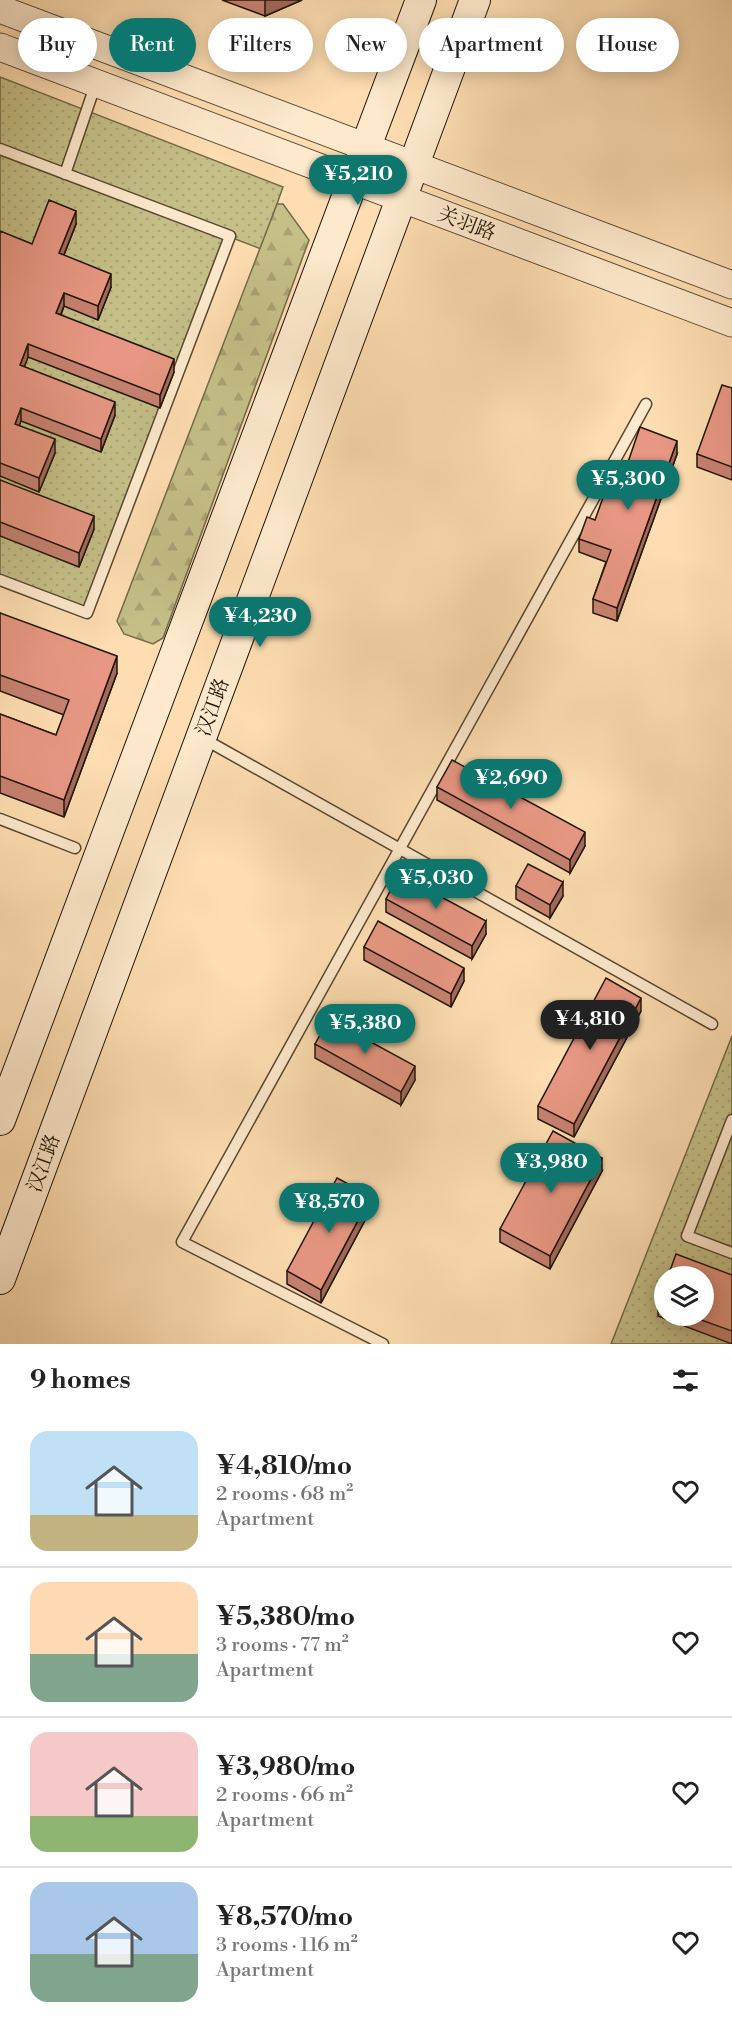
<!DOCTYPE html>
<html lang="en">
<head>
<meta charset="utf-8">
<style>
	:root { --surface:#fff; --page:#f6f6f6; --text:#222; --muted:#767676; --line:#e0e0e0; --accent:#0f766e }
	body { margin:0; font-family:"Libre Bodoni","Noto Serif SC",serif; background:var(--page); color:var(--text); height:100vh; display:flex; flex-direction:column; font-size:22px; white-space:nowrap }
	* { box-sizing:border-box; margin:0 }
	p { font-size:20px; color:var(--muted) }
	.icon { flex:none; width:33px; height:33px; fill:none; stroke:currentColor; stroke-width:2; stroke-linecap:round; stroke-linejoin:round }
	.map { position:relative; height:1344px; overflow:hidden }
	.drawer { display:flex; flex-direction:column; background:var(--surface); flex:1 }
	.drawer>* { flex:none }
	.top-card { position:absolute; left:18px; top:18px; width:696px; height:54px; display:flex; gap:12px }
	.tools { position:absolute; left:654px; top:1266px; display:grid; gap:12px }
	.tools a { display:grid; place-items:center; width:60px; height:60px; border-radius:50%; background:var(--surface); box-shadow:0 3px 15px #0003; font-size:30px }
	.price { position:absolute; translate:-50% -51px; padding:0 14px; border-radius:21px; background:var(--accent); color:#fff; font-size:20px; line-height:39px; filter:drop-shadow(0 2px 3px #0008) }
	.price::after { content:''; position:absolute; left:50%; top:36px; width:18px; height:14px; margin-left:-9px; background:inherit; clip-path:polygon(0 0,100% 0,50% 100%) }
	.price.current { background:#222; color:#fff }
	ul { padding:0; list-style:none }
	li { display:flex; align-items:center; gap:18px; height:150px; padding:0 30px }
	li+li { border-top:2px solid var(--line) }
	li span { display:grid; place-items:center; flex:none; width:168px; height:120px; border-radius:18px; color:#555 }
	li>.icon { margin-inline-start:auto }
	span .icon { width:72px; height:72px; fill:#fffc; stroke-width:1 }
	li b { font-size:26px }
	h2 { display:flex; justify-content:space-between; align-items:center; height:72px; padding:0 30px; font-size:26px }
	.pill { padding:0 21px; border-radius:27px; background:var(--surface); box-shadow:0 3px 15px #0003; font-size:21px; line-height:54px }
	.pill.current { background:var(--accent); color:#fff }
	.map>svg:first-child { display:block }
	.grass { fill:url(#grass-dots); stroke:#736a48; stroke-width:1.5; fill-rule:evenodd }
	.forest { fill:url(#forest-firs); stroke:#736a48; stroke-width:1.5 }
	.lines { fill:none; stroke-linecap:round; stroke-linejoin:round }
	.service-casing { stroke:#584832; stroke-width:13 }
	.tertiary-casing { stroke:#584832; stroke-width:29 }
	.secondary-casing { stroke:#211608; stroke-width:32 }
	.service { stroke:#fee9cc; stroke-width:10 }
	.tertiary { stroke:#fee9cc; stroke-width:27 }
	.secondary { stroke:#fee9cc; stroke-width:30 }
	.wall { fill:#c78271; stroke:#211608; stroke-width:1.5 }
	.shaded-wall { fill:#a26a5c; stroke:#211608; stroke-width:1.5 }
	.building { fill:#e79783; stroke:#211608; stroke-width:1.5 }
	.labels { text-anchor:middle; stroke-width:4.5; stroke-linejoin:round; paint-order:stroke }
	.street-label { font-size:20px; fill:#211608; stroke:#fee9cc }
</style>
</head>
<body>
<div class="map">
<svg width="732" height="1344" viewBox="0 0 732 1344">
	<defs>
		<pattern id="grass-dots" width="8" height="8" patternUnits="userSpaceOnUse" patternTransform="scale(1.5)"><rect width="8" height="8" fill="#c5bf88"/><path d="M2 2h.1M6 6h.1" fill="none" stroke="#a9a374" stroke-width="1.8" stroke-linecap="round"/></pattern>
		<pattern id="forest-firs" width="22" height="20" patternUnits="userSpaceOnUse" patternTransform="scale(1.5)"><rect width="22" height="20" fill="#c5bf88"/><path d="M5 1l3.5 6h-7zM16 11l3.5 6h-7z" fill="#a9a374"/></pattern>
	</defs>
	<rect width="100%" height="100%" fill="#fdddb1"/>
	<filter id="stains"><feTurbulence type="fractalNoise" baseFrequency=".00333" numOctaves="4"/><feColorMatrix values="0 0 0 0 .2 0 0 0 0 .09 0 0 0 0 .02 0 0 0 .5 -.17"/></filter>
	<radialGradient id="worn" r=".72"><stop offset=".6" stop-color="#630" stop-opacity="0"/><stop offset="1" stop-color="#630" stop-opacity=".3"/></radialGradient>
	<!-- grass -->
	<path class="grass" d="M0 77 283 187 261 249 230 237 87 613 0 580Z
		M732 1036V1344H611ZM664 1276H704V1316H664Z"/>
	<!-- forest -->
	<path class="forest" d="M277 204H283L309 240 163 638 153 644 124 634 117 621Z"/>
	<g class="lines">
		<defs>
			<path id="service" d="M0 149 230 236 87 613 0 580
				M65 174 96 83
				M204 739 712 1024
				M0 819 75 848
				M732 1120 687 1236 732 1253
				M383 1344 182 1242 646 404"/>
			<path id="tertiary" d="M0 9 732 285
				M0 47 732 323"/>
			<path id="secondary" d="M0 1120 421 0
				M0 1279 475 0"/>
		</defs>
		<!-- service casing -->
		<use href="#service" class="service-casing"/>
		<!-- tertiary casing -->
		<use href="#tertiary" class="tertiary-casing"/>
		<!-- secondary casing -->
		<use href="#secondary" class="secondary-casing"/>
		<!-- service -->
		<use href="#service" class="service"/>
		<!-- tertiary -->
		<use href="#tertiary" class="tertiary"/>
		<!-- secondary -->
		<use href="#secondary" class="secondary"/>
	</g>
	<!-- wall -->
	<path class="wall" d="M222 0H302L265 16Z
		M76 224 64 255 111 287 98 320 64 306 61 315 174 372 160 408 28 357 24 367 115 415 101 452 21 421 19 425 55 453 39 492 0 476V231L32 244Z
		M732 388V480L697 467V454Z
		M677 454 617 621 593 613V599L606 562 579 552V539L595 520Z
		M0 480 94 529 79 567 0 536Z
		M0 613 117 673 64 817 0 793V714L56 735 64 715 0 691Z
		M437 787 585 846 570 873 437 800Z
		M516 886 563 896 550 918 516 899Z
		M386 899 486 934 472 959 386 912Z
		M364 947 464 981 451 1007 364 960Z
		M641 1011 574 1137 538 1119V1106Z
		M315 1044 415 1080 401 1105 315 1058Z
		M602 1171 550 1269 500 1242V1229Z
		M371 1209 321 1303 287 1284V1271Z
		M732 1275V1344L658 1316V1303L664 1286V1316H704Z"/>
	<!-- shaded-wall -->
	<path class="shaded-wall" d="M265 0H302L265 16Z
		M76 211V224L59 267V253Z
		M111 274V287L98 320V306Z
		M64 293V306L56 326V313Z
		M28 344V357L20 378V365Z
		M174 359V372L160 408V395Z
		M115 402V415L101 452V439Z
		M21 408V421L15 437V424Z
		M55 439V453L39 492V478Z
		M677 441V454L617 621V608Z
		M94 516V529L79 567V553Z
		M117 656V673L64 817V800Z
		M585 832V846L570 873V860Z
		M563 882V896L550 918V905Z
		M486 921V934L472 959V946Z
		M464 968V981L451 1007V994Z
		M641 998V1011L574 1137V1124Z
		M415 1066V1080L401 1105V1092Z
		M602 1158V1171L550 1269V1256Z
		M371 1196V1209L321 1303V1290Z"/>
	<!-- building -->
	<path class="building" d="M49 200 76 211 59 253 111 274 98 306 64 293 56 313 174 359 160 395 28 344 20 365 115 402 101 439 21 408 15 424 55 439 39 478 0 463V231L32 244Z
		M722 385 732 388V467L697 454Z
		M640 427 677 441 617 608 593 599 611 550 579 539 587 517 595 520 614 467 625 471Z
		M0 480 94 516 79 553 0 522Z
		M0 613 117 656 64 800 0 776V714L56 735 69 700 0 675Z
		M452 760 585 832 570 860 437 787Z
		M528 864 563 882 550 905 516 886Z
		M399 874 486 921 472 946 386 899Z
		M378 921 464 968 451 994 364 947Z
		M606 978 641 998 574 1124 538 1106Z
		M329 1019 415 1066 401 1092 315 1044Z
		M553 1131 602 1158 550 1256 500 1229Z
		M337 1178 371 1196 321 1290 287 1271Z
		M676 1254 732 1275V1331L690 1316H704V1276H668Z
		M664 1286V1306L658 1303Z"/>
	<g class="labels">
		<!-- street labels -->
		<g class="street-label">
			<text transform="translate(467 223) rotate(21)" y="7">关羽路</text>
			<text transform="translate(212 707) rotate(-70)" y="7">汉江路</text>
			<text transform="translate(43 1163) rotate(-70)" y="7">汉江路</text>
		</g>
	</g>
	<rect width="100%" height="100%" filter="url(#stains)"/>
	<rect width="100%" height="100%" fill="url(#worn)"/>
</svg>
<div class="tools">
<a><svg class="icon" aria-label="layers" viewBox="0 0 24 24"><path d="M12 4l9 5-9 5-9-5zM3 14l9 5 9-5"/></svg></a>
</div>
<b class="price" style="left:358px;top:206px">¥5,210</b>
<b class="price" style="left:628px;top:511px">¥5,300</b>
<b class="price" style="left:260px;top:648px">¥4,230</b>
<b class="price" style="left:511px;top:810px">¥2,690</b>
<b class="price" style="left:436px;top:910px">¥5,030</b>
<b class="price current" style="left:590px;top:1051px">¥4,810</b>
<b class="price" style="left:365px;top:1055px">¥5,380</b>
<b class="price" style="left:551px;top:1194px">¥3,980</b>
<b class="price" style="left:329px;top:1234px">¥8,570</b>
<div class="top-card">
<a class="pill">Buy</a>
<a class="pill current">Rent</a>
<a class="pill">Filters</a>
<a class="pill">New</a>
<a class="pill">Apartment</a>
<a class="pill">House</a>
</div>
</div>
<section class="drawer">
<h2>9 homes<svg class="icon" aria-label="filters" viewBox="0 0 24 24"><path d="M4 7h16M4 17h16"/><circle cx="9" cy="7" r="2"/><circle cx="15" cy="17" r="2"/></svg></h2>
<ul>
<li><span style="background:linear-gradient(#bfe0f5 70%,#c2b280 0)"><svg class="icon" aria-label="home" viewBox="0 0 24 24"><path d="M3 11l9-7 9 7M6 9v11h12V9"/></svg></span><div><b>¥4,810/mo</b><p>2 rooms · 68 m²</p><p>Apartment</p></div><svg class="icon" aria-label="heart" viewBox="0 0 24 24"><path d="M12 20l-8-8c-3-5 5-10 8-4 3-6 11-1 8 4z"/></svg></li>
<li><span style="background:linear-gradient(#ffd9b3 60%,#7fa58c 0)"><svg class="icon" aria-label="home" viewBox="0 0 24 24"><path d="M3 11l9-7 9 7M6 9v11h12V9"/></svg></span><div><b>¥5,380/mo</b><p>3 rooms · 77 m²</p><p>Apartment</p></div><svg class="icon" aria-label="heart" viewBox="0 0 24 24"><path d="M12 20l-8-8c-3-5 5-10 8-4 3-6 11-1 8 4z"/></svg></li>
<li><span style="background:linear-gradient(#f6c9c9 70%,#8fb573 0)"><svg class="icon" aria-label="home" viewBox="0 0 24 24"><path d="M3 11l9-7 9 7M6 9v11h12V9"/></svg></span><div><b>¥3,980/mo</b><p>2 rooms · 66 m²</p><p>Apartment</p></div><svg class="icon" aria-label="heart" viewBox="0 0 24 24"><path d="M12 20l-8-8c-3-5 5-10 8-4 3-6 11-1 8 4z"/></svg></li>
<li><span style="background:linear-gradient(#a9c7e8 60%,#7fa58c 0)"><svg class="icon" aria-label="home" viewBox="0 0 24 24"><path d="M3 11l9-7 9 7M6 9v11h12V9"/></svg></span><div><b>¥8,570/mo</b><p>3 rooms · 116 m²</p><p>Apartment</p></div><svg class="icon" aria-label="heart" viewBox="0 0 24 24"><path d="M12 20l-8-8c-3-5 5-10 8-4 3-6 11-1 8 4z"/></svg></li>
</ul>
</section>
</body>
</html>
